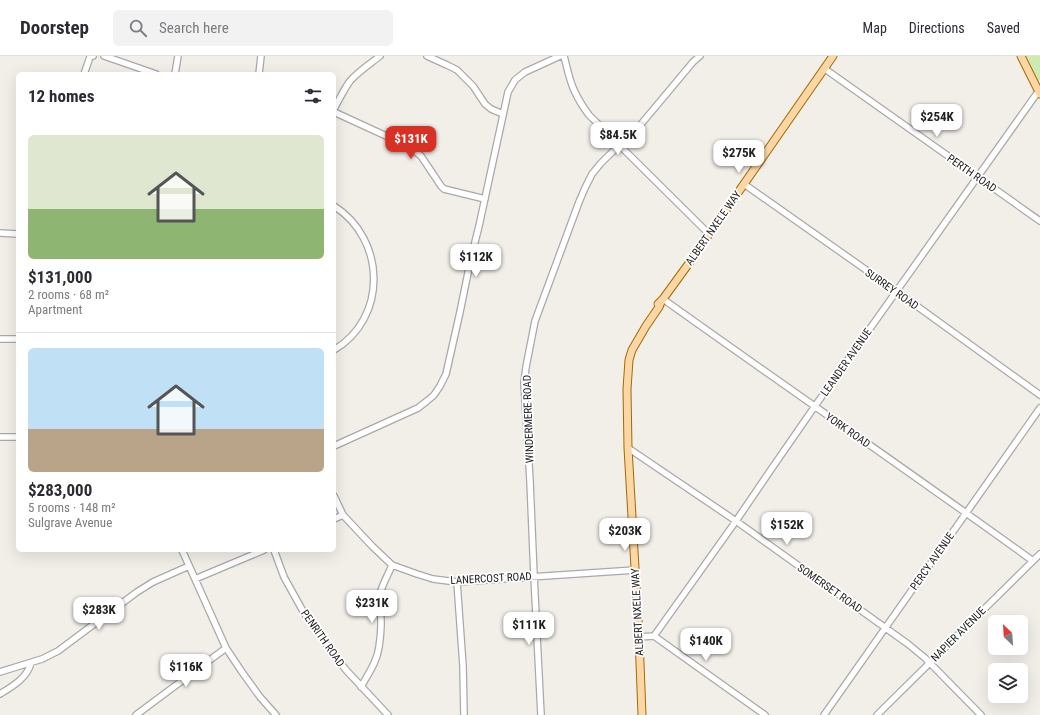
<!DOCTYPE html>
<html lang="en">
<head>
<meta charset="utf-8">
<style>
	:root { --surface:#fff; --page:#f2f2f3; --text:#2b2b33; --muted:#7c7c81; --line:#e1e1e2; --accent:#d93025 }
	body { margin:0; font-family:"Roboto Condensed",sans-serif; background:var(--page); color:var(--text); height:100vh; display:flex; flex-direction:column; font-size:15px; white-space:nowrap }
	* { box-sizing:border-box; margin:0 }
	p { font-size:13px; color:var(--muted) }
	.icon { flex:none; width:22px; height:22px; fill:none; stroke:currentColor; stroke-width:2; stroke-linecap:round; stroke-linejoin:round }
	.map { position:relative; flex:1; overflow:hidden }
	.panel { position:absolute; left:16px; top:16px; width:320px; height:480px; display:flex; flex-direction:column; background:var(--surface); border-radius:6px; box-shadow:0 4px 16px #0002 }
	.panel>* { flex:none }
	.needle { width:26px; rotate:335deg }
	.tools { position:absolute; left:988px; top:559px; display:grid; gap:8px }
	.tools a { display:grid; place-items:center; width:40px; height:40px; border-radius:6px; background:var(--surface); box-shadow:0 4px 16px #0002; font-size:20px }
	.price { position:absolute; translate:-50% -34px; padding:0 9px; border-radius:8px; background:#fff; color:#222; font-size:13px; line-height:26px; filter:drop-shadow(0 1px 2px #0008) }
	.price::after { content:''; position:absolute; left:50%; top:24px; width:12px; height:9px; margin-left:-6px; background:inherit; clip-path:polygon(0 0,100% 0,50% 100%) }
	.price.selected { background:var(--accent); color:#fff }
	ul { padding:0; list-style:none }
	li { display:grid; align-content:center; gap:8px; height:212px; padding:0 12px }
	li+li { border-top:1px solid var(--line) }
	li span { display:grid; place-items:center; height:124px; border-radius:6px; color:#555 }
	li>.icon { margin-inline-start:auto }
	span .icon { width:72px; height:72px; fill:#fffc; stroke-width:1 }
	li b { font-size:17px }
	h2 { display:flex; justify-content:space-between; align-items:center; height:48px; padding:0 12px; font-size:17px }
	header { display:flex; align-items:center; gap:24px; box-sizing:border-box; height:56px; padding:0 20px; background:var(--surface); border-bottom:1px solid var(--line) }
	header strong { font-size:19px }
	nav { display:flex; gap:22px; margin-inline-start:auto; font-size:14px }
	.search { width:280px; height:36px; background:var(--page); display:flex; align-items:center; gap:10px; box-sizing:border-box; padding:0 14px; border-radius:6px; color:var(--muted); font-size:15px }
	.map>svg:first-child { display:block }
	.grass { fill:#cdebb0 }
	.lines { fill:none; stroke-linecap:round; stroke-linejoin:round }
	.minor-casing { stroke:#a9a9a9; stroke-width:8 }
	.major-casing { stroke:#a06b00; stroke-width:9 }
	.minor { stroke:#fff; stroke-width:5.5 }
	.major { stroke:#fcd6a4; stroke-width:7 }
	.labels { text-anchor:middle; stroke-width:3.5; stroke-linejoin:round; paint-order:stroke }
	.street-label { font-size:11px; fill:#222; stroke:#fff }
</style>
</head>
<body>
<header>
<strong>Doorstep</strong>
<div class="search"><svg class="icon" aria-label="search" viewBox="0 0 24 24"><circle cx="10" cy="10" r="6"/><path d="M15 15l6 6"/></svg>Search here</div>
<nav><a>Map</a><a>Directions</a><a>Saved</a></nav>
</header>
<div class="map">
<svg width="1040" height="659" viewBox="0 0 1040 659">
	<rect width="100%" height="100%" fill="#f2efe9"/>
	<!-- grass -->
	<path class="grass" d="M1026 0H1040V24H1037Z"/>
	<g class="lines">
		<defs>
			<path id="minor" d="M104 0 156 18
				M427 0 447 9 457 14 473 30 485 48 491 53 503 58
				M564 0C567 11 569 23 574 34 578 43 583 51 589 59L709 178
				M825 13 1040 165
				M84 18 90 1 93 0
				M175 18 178 0
				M259 18 261 0
				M334 53C339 44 344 33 350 25 359 15 370 8 380 0
				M334 56 408 90 421 100 441 130 444 133 485 143
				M744 128 896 235 1040 339
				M334 150C386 183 388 262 334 294
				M0 177 18 178
				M663 243C786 331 910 416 1033 505
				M0 283H18
				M0 381H18
				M334 390 418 352 427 345 434 339 440 330 446 318 460 256 471 202 479 170 508 36 515 24 525 16 560 0
				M628 392 736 465 908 588 925 602 981 659
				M334 440 343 459 372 490 392 509 417 518 433 523 457 526 635 514
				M334 463 343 459
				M182 494 226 592 242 616 260 641 276 659
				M274 494 284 521 304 557 329 592 346 614 388 659
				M195 523 264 494
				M457 526 463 610 464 659
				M654 580 736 465 770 415 815 350 1040 33
				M639 581 654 580 765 659
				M0 616 42 603 58 595 137 536 153 526 189 510
				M361 631C368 618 377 606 379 591 380 584 381 575 381 567 381 557 379 548 380 538 382 529 388 519 392 509
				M0 638C13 630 27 622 31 607
				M136 659 226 592
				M541 659 534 520 530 425 524 327 526 311 535 265 579 146 585 132 592 118 601 107 642 67 693 6 700 0
				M824 659 1040 352
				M877 659 1040 498"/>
			<path id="major" d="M1021 0 1040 38
				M658 248 663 243 687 210 833 0
				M642 659 639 581 628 392 627 333 629 304 632 294 646 270 659 251 661 246"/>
		</defs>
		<!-- minor casing -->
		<use href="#minor" class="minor-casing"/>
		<!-- major casing -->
		<use href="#major" class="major-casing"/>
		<!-- minor -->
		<use href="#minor" class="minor"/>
		<!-- major -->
		<use href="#major" class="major"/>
	</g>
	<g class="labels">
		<!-- street labels -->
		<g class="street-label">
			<text transform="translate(972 117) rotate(35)" y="4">PERTH ROAD</text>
			<text transform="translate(713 172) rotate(-55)" y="4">ALBERT NXELE WAY</text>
			<text transform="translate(892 233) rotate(35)" y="4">SURREY ROAD</text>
			<text transform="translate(846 306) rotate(-55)" y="4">LEANDER AVENUE</text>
			<text transform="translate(528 363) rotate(-92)" y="4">WINDERMERE ROAD</text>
			<text transform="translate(848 374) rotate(35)" y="4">YORK ROAD</text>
			<text transform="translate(932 505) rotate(-55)" y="4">PERCY AVENUE</text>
			<text transform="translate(491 522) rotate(-3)" y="4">LANERCOST ROAD</text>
			<text transform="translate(830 532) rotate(35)" y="4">SOMERSET ROAD</text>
			<text transform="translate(637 556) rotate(-93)" y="4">ALBERT NXELE WAY</text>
			<text transform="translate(958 578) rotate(-45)" y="4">NAPIER AVENUE</text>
			<text transform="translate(323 582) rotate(55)" y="4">PENRITH ROAD</text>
		</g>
	</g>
</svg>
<div class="tools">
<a><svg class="needle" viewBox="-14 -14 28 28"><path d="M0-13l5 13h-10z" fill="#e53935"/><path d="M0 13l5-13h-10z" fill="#7c7c81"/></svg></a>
<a><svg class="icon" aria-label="layers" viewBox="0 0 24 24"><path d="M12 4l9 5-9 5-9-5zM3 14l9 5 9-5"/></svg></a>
</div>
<b class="price" style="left:937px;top:82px">$254K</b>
<b class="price" style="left:618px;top:100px">$84.5K</b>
<b class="price selected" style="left:411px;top:104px">$131K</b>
<b class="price" style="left:739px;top:118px">$275K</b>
<b class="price" style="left:476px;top:222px">$112K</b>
<b class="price" style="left:787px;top:490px">$152K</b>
<b class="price" style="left:625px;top:496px">$203K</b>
<b class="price" style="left:372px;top:568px">$231K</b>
<b class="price" style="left:99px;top:575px">$283K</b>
<b class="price" style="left:529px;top:590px">$111K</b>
<b class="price" style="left:706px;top:606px">$140K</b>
<b class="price" style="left:186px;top:632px">$116K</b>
<section class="panel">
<h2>12 homes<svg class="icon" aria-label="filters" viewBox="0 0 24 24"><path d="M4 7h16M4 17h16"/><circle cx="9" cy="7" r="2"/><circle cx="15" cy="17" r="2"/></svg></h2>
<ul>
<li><span style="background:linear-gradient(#dfe7d0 60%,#8fb573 0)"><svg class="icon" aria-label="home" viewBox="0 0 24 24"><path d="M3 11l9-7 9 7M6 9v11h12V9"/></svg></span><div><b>$131,000</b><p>2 rooms · 68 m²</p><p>Apartment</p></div></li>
<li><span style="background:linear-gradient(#bfe0f5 65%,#b9a48a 0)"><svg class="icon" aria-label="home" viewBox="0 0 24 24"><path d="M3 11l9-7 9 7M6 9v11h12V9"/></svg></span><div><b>$283,000</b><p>5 rooms · 148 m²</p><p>Sulgrave Avenue</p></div></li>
</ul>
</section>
</div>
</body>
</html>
